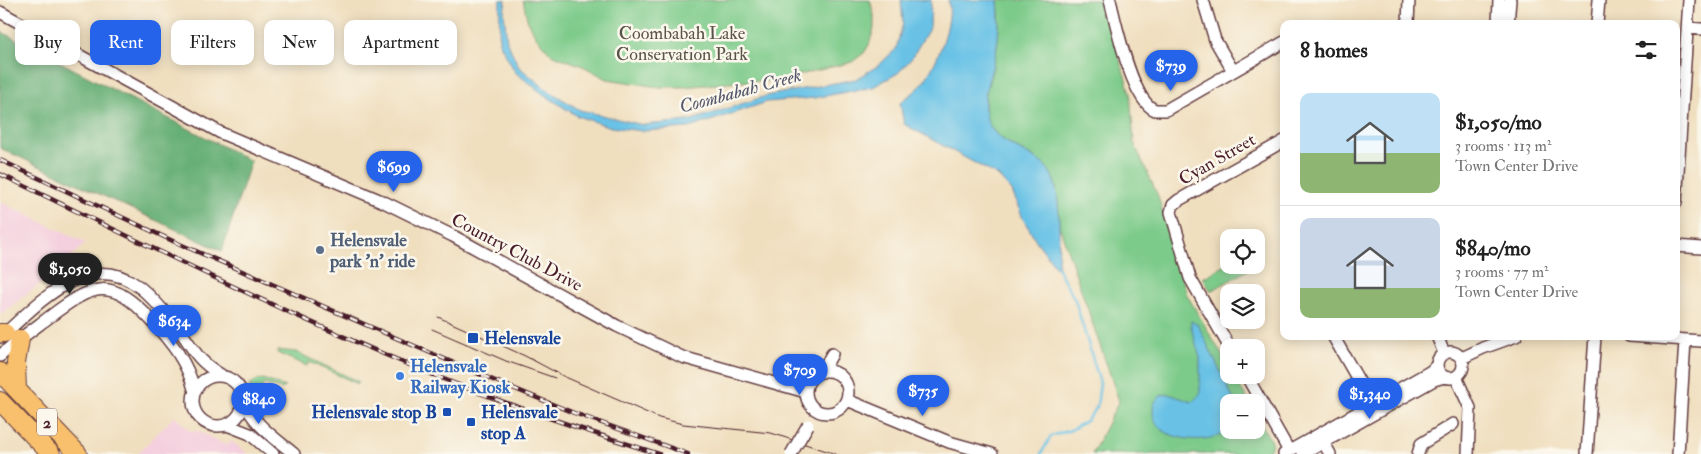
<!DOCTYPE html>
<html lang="en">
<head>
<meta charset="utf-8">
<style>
	:root { --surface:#fff; --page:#f2f2f2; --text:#222; --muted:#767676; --line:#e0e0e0; --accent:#2563eb }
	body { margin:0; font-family:"IM FELL Double Pica",serif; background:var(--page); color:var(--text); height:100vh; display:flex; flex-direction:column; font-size:19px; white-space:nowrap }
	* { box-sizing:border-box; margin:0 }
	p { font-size:16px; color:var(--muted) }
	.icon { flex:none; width:28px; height:28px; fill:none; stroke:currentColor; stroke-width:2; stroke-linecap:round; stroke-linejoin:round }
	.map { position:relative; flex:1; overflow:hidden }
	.side { position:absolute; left:1280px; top:20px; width:400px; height:320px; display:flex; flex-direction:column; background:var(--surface); border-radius:10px; box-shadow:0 2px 12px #0003 }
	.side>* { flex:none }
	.banner { position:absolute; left:15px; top:20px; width:475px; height:45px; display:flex; gap:10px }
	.controls { position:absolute; left:1220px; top:229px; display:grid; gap:10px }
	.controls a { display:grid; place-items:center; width:45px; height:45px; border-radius:10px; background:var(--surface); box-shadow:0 2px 12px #0003; font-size:25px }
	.price { position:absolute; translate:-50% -42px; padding:0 11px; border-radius:18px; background:var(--accent); color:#fff; font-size:16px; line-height:32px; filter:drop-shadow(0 1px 2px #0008) }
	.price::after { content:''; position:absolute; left:50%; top:30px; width:15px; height:11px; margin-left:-8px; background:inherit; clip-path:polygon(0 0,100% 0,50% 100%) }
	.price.current { background:#222; color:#fff }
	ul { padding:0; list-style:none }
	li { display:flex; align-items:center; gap:15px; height:125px; padding:0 20px }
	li+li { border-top:1px solid var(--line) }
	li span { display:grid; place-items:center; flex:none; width:140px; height:100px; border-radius:10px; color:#555 }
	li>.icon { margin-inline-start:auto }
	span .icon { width:60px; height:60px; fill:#fffc; stroke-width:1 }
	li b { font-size:21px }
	h2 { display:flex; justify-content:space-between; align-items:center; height:60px; padding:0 20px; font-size:21px }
	.tag { padding:0 18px; border-radius:10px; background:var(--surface); box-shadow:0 2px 12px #0003; font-size:18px; line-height:45px }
	.tag.current { background:var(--accent); color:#fff }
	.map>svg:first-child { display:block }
	.built { fill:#f4cfde }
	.green { fill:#7dcb8a; stroke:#64755a }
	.forest { fill:#66af76; stroke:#586750 }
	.water { fill:#69c2e6; stroke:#5a7088 }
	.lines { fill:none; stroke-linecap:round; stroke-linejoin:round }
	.stream { stroke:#69c2e6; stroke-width:2.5 }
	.minor-casing { stroke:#633c41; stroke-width:14 }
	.highway-casing { stroke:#633c41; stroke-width:20 }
	.minor { stroke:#fff; stroke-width:11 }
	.highway { stroke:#f8bf6c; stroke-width:18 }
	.tram { stroke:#4a1f2b; stroke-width:1 }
	.rail-casing { stroke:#4a1f2b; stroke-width:4.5 }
	.rail { stroke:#fbf7ec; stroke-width:2.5; stroke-dasharray:8; stroke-linecap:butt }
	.minor-bridge-casing { stroke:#633c41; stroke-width:14; stroke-linecap:butt }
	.minor-bridge { stroke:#fff; stroke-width:11 }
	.service-dot { fill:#5c6f8a; stroke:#fbf7ec; stroke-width:2 }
	.transit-dot { fill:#1a4fb4; stroke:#fbf7ec; stroke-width:2 }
	.shop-dot { fill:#3f7fe0; stroke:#fbf7ec; stroke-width:2 }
	.labels { text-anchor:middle; stroke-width:5; stroke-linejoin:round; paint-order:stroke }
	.shield { fill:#fbf7ec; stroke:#7f6065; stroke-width:1 }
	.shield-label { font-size:16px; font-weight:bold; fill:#4a1f2b }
	.park-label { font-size:18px; fill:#595348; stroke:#fbf7ec }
	.street-label { font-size:18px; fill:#4a1f2b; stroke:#fbf7ec }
	.service-label { font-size:18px; font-weight:bold; fill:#4e5e75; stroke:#fbf7ec; text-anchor:start }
	.transit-label { font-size:18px; font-weight:bold; fill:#164399; stroke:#fbf7ec; text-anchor:start }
	.shop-label { font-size:18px; font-weight:bold; fill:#366cbe; stroke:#fbf7ec; text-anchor:start }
	.water-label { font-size:19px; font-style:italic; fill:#55586c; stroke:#fbf7ec }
</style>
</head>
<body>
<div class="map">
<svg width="1701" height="454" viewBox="0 0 1701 454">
	<rect width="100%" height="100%" fill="#fbf7ec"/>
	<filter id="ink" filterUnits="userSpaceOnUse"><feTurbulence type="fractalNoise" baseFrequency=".02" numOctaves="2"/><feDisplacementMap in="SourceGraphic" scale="10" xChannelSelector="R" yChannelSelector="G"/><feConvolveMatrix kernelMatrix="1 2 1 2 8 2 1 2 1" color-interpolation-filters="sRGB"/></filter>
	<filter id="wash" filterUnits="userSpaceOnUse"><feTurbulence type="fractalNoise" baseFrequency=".0096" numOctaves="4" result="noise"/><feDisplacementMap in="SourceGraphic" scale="20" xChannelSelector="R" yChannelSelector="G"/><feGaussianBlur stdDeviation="1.12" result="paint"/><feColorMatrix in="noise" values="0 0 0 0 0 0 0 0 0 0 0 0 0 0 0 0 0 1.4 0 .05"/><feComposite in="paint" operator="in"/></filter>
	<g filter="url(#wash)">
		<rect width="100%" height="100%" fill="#f0dfbf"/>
		<!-- built -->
		<path class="built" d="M0 202 86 243 45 280 0 315Z
			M175 416 190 431H198L227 446 231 441 248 454H137Z"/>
		<!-- green -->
		<path class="green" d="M523 0H870L874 15V28L869 45 864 53 852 62 775 81H750L682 87H658L607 79 585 67 551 54 537 38 528 23Z
			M998 0H1102L1130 93 1134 143 1158 196 1187 295 1229 367V375H1233L1249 402H1229V430H1256V415L1272 443 1270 450 1262 454H1092L1119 401 1059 225C1058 207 1059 185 1048 170 1035 152 993 143 987 120 981 98 990 82 994 61 999 41 1000 20 998 0Z
			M1229 263V265H1246L1248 270 1211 291 1203 278Z
			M278 350 296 352 359 382 358 384 309 362 307 366 277 353Z
			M263 379 285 387 282 389 264 384 252 399 250 385 255 381Z"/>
		<!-- forest -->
		<path class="forest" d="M0 31 251 161 222 251 0 148Z"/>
		<!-- water -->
		<path class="water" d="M500 0H506L504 12 507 42 519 67 546 89 580 110 643 125 689 121 766 96 856 79 879 65 896 49 903 23 901 0H931L930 27 911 59 898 73 873 87 814 98 767 102 689 128 642 131 611 127 577 116 543 94 515 72 499 42Z
			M948 0H998C1000 20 999 41 994 60 989 83 981 96 987 119 993 144 1034 152 1048 169 1064 190 1058 245 1058 270L1037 242 1023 219 1012 191 998 176 904 124 900 103C906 97 916 92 921 85 935 70 955 19 948 0Z
			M1191 321 1198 325 1235 402H1229V429C1212 447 1151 442 1153 411 1153 403 1156 399 1162 395L1168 394 1192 402 1200 394V358L1191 327Z"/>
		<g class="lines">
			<!-- stream -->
			<path class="stream" d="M1041 454 1051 436 1071 430 1086 421 1097 407 1100 383 1075 300 1057 267"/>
		</g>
	</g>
	<g filter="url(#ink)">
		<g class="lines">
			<defs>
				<path id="minor" d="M1110 0C1116 24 1132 101 1155 110H1166L1284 42
					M1203 0 1215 40 1233 71
					M0 12 221 133 384 202 453 236 617 326 682 357 806 392
					M1408 24 1409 0
					M1498 24 1499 0
					M1508 24 1510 0
					M1597 24 1599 0
					M1687 28 1701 29
					M1676 203 1689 0
					M1676 246 1701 248
					M1333 336 1372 404
					M1437 336 1444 353
					M1629 336 1701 341
					M1 337C37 305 87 248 138 286 153 297 166 314 178 328 195 350 195 359 221 375
					M1230 348 1190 278 1171 212 1173 205 1179 200 1284 141
					M1437 365a13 13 0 1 1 26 0a13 13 0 1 1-26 0Z
					M0 356C15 342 32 330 48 318 94 283 111 276 153 322 172 343 187 362 194 389
					M1462 358 1483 348 1516 336
					M806 392a21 21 0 1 1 42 0a21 21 0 1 1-42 0Z
					M822 372 832 354
					M1246 375 1289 451
					M193 401a25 25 0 1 1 50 0a25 25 0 1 1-50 0Z
					M1456 377 1470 408 1468 454
					M847 400 949 442 992 454
					M244 401C253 424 275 438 294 454
					M227 425 250 434 273 454
					M1321 438 1330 454
					M1284 454 1431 371 1437 365
					M1303 454 1434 380 1444 377
					M1418 454 1421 444 1453 424
					M1587 454 1595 336
					M1678 454 1685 340"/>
				<path id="highway" d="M0 333H5
					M0 372 78 454
					M17 390 16 363 20 339
					M0 401 51 454"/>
			</defs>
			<!-- minor casing -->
			<use href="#minor" class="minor-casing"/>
			<!-- highway casing -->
			<use href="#highway" class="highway-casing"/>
			<!-- minor -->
			<use href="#minor" class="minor"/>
			<!-- highway -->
			<use href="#highway" class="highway"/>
			<!-- tram -->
			<path class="tram" d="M438 317 525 356 563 376 659 418 683 424 771 433 836 454
				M432 329 506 361 555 378"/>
			<defs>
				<path id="rail" d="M0 160 175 242 493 380 574 413 688 454
					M0 174C146 245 291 317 441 378 513 407 586 431 659 454"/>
			</defs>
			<!-- rail casing -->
			<use href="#rail" class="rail-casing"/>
			<!-- rail -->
			<use href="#rail" class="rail"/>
			<defs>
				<path id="minor-bridge" d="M791 454 808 425"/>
			</defs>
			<!-- minor-bridge casing -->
			<use href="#minor-bridge" class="minor-bridge-casing"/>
			<!-- minor-bridge -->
			<use href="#minor-bridge" class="minor-bridge"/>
		</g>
	</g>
	<!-- markers -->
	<circle class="service-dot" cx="320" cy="250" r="5"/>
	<g class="transit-dot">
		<rect x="467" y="332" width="12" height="12" rx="2.5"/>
		<rect x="442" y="407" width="10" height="10" rx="2.5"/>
		<rect x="466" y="417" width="10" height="10" rx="2.5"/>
	</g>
	<circle class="shop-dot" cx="400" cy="376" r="5"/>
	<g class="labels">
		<!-- shield labels -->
		<rect class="shield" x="37" y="408.5" width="20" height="27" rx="4"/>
		<g class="shield-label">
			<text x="47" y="428">2</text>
		</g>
		<!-- park labels -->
		<g class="park-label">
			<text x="682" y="39">Coombabah Lake<tspan x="682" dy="21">Conservation Park</tspan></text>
		</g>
		<!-- street labels -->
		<g class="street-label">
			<text transform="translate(1217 159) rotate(-30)" y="6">Cyan Street</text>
			<text transform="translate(517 252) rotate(28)" y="6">Country Club Drive</text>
		</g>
		<!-- service labels -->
		<g class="service-label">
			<text x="330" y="246">Helensvale<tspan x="330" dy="21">park 'n' ride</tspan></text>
		</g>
		<!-- transit labels -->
		<g class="transit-label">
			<text x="484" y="344">Helensvale</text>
			<text x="437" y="418" text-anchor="end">Helensvale stop B</text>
			<text x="481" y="418">Helensvale<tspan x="481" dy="21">stop A</tspan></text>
		</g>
		<!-- shop labels -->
		<g class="shop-label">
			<text x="410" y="372">Helensvale<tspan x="410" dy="21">Railway Kiosk</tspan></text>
		</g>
		<!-- water labels -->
		<g class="water-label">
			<text transform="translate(740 90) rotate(-15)" y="7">Coombabah Creek</text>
		</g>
	</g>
</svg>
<div class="controls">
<a><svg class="icon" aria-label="locate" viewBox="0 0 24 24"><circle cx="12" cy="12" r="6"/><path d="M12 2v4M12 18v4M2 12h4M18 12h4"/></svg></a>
<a><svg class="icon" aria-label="layers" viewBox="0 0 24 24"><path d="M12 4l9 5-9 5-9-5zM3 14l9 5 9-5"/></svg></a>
<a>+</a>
<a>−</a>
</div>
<b class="price" style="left:1171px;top:92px">$739</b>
<b class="price" style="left:394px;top:193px">$699</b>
<b class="price current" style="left:70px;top:295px">$1,050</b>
<b class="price" style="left:174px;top:347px">$634</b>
<b class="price" style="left:800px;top:396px">$709</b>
<b class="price" style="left:923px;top:417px">$735</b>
<b class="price" style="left:1370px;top:420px">$1,340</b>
<b class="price" style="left:259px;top:425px">$840</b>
<div class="banner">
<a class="tag">Buy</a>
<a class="tag current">Rent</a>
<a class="tag">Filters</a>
<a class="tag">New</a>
<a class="tag">Apartment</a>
</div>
<section class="side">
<h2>8 homes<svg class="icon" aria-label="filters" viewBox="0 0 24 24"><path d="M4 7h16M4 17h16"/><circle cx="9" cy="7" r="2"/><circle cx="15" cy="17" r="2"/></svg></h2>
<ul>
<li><span style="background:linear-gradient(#bfe0f5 60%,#8fb573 0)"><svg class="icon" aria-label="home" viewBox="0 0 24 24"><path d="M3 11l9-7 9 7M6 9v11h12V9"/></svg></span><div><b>$1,050/mo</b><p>3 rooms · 113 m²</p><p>Town Center Drive</p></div></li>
<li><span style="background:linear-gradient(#c9d6e8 70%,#8fb573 0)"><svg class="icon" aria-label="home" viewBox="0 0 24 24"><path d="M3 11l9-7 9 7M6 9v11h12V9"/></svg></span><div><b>$840/mo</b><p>3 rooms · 77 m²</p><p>Town Center Drive</p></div></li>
</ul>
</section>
</div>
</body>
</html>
